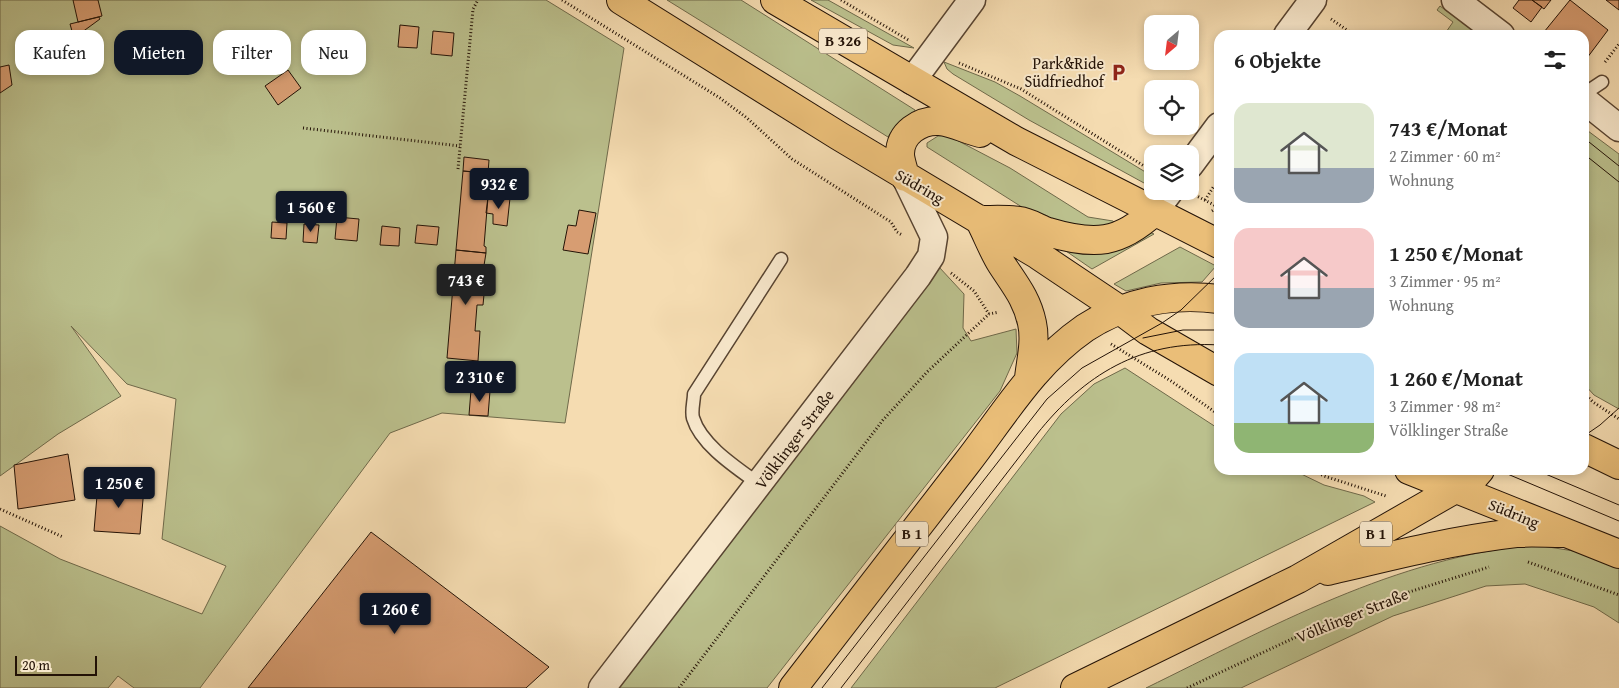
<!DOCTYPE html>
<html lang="de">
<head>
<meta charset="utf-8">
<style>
	:root { --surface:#fff; --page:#f2f2f2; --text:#222; --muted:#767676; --accent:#111827 }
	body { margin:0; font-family:"Gentium Book Plus",serif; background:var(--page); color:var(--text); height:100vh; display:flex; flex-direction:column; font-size:19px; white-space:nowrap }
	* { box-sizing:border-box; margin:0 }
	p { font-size:16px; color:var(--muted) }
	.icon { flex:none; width:28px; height:28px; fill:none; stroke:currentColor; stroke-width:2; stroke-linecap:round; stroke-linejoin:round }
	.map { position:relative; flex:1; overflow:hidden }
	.sheet { position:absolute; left:1214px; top:30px; width:375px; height:445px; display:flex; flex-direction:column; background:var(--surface); border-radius:15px; box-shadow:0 2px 8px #0003 }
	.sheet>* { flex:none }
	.top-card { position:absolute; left:15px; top:30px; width:475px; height:45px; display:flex; gap:10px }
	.needle { width:32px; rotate:208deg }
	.tools { position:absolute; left:1144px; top:15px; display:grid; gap:10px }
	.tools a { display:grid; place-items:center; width:55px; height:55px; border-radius:10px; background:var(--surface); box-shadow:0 2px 8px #0003; font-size:25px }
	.scale { position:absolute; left:15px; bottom:12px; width:82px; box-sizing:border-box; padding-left:5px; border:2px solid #231206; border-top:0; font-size:14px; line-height:18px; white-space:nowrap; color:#231206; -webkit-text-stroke:4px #f8e8cc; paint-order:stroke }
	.price { position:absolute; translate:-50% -42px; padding:0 11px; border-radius:5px; background:var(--accent); color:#fff; font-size:16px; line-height:32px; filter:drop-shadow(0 1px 2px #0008) }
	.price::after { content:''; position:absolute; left:50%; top:30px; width:15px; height:11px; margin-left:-8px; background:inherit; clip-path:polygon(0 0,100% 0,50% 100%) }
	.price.selected { background:#222; color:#fff }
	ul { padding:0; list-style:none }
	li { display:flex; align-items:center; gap:15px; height:125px; padding:0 20px }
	li span { display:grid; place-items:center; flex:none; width:140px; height:100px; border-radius:15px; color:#555 }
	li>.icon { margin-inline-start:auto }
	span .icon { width:60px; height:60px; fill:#fffc; stroke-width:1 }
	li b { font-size:21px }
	h2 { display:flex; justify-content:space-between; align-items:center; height:60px; padding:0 20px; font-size:21px }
	.chip { padding:0 18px; border-radius:15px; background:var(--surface); box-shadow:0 2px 8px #0003; font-size:18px; line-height:45px }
	.chip.selected { background:var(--accent); color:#fff }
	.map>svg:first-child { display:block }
	.green { fill:#bbc08d; stroke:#6f694a }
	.building { fill:#d79d72; stroke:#231206 }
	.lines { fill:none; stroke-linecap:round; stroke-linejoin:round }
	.service-casing { stroke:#584431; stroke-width:15 }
	.minor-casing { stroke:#584431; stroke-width:29 }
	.primary-casing { stroke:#231206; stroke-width:30 }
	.path { stroke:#231206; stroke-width:3; stroke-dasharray:1 2.5; stroke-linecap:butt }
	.service { stroke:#f8e8cc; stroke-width:12 }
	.minor { stroke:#f8e8cc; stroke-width:26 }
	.primary { stroke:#eabe78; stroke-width:28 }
	.tram { stroke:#231206; stroke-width:1 }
	.labels { text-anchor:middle; stroke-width:4; stroke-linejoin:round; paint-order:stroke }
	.shield { fill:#f8e8cc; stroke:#635241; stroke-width:1 }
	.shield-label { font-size:15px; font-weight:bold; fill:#231206 }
	.poi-label { font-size:16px; fill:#231206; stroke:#f8e8cc; text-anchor:end }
	.street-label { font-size:16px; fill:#231206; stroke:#f8e8cc }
</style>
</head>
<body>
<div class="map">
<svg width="1619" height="688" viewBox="0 0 1619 688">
	<rect width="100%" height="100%" fill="#f5dcb1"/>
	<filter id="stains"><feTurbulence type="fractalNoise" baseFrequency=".004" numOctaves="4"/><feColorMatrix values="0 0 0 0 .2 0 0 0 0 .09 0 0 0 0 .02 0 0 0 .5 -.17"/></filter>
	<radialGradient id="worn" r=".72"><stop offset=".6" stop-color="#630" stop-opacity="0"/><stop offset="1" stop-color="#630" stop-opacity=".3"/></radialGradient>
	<!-- green -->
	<path class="green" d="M0 0H546L624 48 565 423 442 413 390 433 200 688H134L118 676 108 688H0V526L60 559 202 614 226 566 162 539 176 399 127 384 71 326 121 396 58 434 0 476Z
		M667 0H741L915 110V113L898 123 888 137Z
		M811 0H828L914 48 893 45Z
		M1440 6 1479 35H1444L1453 22 1437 10Z
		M944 62 995 82 1020 96 1152 176V184L1144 183 1029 120 953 74 947 69Z
		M1584 128 1619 154V409L1594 395 1584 384Z
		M947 135 1010 168 1088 217 1113 221 1115 223 1112 225 1082 228 1036 216 927 147V143L938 136Z
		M1147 231 1154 234 1092 269 1063 249Z
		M1180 247 1216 266 1202 282 1161 283 1126 291 1114 284Z
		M939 267 964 294 963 328 971 341 1016 329 1017 353 1000 391 767 688H617Z
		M1125 368 1219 429V470H1293L1324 485 1364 496 1375 502 995 688H851L1061 414 1094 384Z
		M1536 545 1580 552 1619 568V623L1594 607 1525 584 1486 586 1393 616 1241 688H1146C1269 628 1397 556 1536 545Z"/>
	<!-- building -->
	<path class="building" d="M73 0H98L102 16 78 22Z
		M1519 0H1532L1542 7 1531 22 1513 8Z
		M1532 0H1551L1544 9Z
		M1570 0 1608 30 1584 62V35H1548L1544 32Z
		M1606 0H1619V10Z
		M99 17 100 19 74 38 70 24Z
		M400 25 419 27 417 48 398 47Z
		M433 31 454 33 452 56 431 54Z
		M349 43 362 44 360 70 347 69Z
		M9 65 12 85 0 93V67Z
		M288 70 301 88 278 105 265 86Z
		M464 157 489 160 488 173 463 171Z
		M463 171 483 173 481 196 488 197 484 246 486 247V253L456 250Z
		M488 197 510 198 507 226 493 224V214L486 213Z
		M579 210 596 213 588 254 563 250 568 225 576 226Z
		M337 217 359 219 357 241 335 239Z
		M272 222 287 223 286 239 271 238Z
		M304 224 319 225 317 243 303 242Z
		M417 225 439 227 437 245 415 243Z
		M382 226 400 228 399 246 380 245Z
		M456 250 486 253 481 284H485L483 305H477L475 331H480L478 361 447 358Z
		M471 390 490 391 488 416 469 415Z
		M68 454 75 500 18 509 14 465Z
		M98 484 144 488 140 534 94 531Z
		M371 532 549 667 526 688H248Z"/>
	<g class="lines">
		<defs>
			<path id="service" d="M1584 94 1602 82
				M759 484C737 468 701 445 693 418 691 411 694 401 694 394L781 259"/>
			<path id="minor" d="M1455 0 1501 35
				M1287 35 1313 0
				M912 81 972 0
				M1584 100 1619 128
				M1190 165 1219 126
				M1155 211 1170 191
				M602 688 918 276 931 256 934 237 905 177"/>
			<path id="primary" d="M621 0 839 136 1038 255 1120 310 1148 331 1219 372
				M775 0 1016 141 1219 244
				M905 177C904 170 900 161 900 154 900 133 920 120 939 121 953 122 967 130 980 133
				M979 219C987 234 993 251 1002 265 1015 285 1027 299 1032 323 1036 341 1031 360 1029 378
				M981 220C993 220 1007 219 1019 221 1029 222 1039 229 1048 232 1095 246 1119 244 1155 211
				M1584 448 1619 465
				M1409 470 1619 554
				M1328 571C1390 556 1453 540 1516 533 1531 532 1547 533 1562 533
				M793 688C851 613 908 538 966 464 1004 415 1033 364 1085 328 1125 302 1172 293 1219 299
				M1075 688 1298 579 1455 489 1473 478 1480 470"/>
		</defs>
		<!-- service casing -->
		<use href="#service" class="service-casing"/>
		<!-- minor casing -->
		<use href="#minor" class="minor-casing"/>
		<!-- primary casing -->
		<use href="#primary" class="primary-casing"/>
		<!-- path -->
		<path class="path" d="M562 0 720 98 747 118 792 159 891 222 897 232 902 235
			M841 0 910 41
			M1331 19 1354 35
			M1605 62 1619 44
			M959 63 1021 89 1152 171
			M303 128 460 146
			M458 169 473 9 478 0
			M1195 195 1218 207
			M1205 200 1214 186
			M1212 211 1218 207
			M951 273 974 291 989 314
			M1111 344 1171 381 1219 415
			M1584 393 1593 402 1619 419
			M1312 470 1324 476 1386 496
			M0 509 63 537
			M1528 562 1619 595
			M679 688 883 420 927 372 989 314 999 312
			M1187 688 1311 630 1393 597 1489 567"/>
		<!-- service -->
		<use href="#service" class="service"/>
		<!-- minor -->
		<use href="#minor" class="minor"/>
		<!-- primary -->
		<use href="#primary" class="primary"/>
		<!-- tram -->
		<path class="tram" d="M1584 138 1619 166
			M1584 154 1619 182
			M1143 338 1183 330H1219
			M1584 436 1600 425 1619 408
			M1498 470 1619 521
			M1536 470 1619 505
			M822 688 1047 399 1082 368 1162 323 1181 310 1219 273
			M841 688 1037 434C1084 375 1140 340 1219 345"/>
	</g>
	<!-- icons -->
	<defs>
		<symbol id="parking-bare" viewBox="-9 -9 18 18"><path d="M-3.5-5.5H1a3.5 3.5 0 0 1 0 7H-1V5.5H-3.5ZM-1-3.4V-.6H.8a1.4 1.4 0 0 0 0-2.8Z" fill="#8f2418" stroke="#f8e8cc" stroke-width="2.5" paint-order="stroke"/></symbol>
	</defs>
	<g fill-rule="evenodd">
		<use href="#parking-bare" x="1106" y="60" width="25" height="25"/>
	</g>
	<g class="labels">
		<!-- shield labels -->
		<g class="shield">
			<rect x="819" y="28.5" width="48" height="25" rx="4"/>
			<rect x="896" y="521.5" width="32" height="25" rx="4"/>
			<rect x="1360" y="521.5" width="32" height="25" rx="4"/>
		</g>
		<g class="shield-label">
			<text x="843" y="46">B 326</text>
			<text x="912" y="539">B 1</text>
			<text x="1376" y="539">B 1</text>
		</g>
		<!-- poi labels -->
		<g class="poi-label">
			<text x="1104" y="69">Park&amp;Ride<tspan x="1104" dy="18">Südfriedhof</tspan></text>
		</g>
		<!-- street labels -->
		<g class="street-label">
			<text transform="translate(920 186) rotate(30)" y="6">Südring</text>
			<text transform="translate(794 439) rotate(-53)" y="6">Völklinger Straße</text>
			<text transform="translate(1514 513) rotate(22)" y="6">Südring</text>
			<text transform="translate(1352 615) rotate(-22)" y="6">Völklinger Straße</text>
		</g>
	</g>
	<rect width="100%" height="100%" filter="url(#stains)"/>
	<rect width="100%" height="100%" fill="url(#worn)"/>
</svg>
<div class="tools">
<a><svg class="needle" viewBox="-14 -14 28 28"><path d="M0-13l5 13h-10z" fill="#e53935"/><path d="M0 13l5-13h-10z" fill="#767676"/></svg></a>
<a><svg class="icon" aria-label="locate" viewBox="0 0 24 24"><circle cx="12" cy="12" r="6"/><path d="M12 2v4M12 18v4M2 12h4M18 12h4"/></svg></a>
<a><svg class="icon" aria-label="layers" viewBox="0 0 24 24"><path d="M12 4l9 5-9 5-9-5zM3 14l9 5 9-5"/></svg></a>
</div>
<div class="scale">20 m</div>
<b class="price" style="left:499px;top:210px">932 €</b>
<b class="price" style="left:311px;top:233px">1 560 €</b>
<b class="price selected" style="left:466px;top:306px">743 €</b>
<b class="price" style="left:480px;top:403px">2 310 €</b>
<b class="price" style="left:119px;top:509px">1 250 €</b>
<b class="price" style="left:395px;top:635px">1 260 €</b>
<div class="top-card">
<a class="chip">Kaufen</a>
<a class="chip selected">Mieten</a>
<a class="chip">Filter</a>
<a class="chip">Neu</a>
</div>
<section class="sheet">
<h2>6 Objekte<svg class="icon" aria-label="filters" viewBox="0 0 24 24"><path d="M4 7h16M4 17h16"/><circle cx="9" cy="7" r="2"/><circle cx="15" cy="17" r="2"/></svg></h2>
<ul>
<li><span style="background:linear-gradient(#dfe7d0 65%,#9aa5b1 0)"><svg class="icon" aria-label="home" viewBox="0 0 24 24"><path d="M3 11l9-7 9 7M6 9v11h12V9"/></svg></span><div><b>743 €/Monat</b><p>2 Zimmer · 60 m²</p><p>Wohnung</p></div></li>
<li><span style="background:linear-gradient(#f6c9c9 60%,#9aa5b1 0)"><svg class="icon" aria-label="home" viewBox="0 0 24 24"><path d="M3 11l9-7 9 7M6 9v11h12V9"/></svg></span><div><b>1 250 €/Monat</b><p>3 Zimmer · 95 m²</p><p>Wohnung</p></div></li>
<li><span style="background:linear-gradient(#bfe0f5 70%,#8fb573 0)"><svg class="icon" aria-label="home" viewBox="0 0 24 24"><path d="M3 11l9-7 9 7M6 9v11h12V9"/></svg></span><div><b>1 260 €/Monat</b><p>3 Zimmer · 98 m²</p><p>Völklinger Straße</p></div></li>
</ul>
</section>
</div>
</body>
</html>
